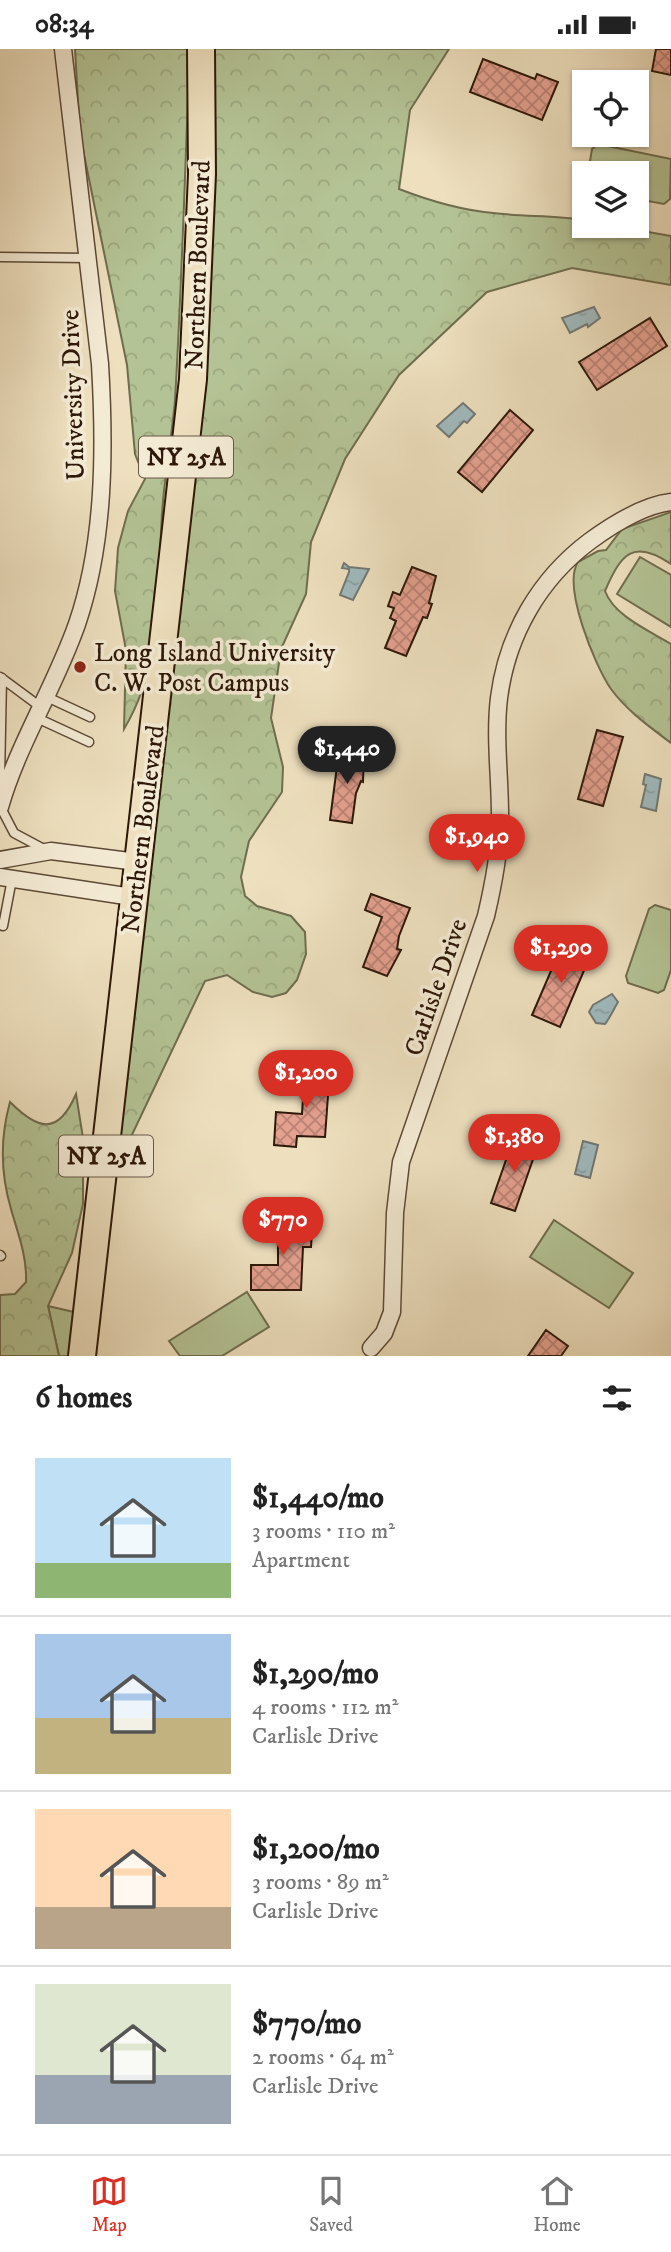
<!DOCTYPE html>
<html lang="en">
<head>
<meta charset="utf-8">
<style>
	:root { --surface:#fff; --page:#f6f6f6; --text:#222; --muted:#767676; --line:#e0e0e0; --accent:#d93025 }
	body { margin:0; font-family:"IM FELL DW Pica",serif; background:var(--page); color:var(--text); height:100vh; display:flex; flex-direction:column; font-size:26px; white-space:nowrap }
	* { box-sizing:border-box; margin:0 }
	p { font-size:23px; color:var(--muted) }
	.icon { flex:none; width:38px; height:38px; fill:none; stroke:currentColor; stroke-width:2; stroke-linecap:round; stroke-linejoin:round }
	.map { position:relative; height:1307px; overflow:hidden }
	.side { display:flex; flex-direction:column; background:var(--surface); flex:1 }
	.side>* { flex:none }
	.fabs { position:absolute; left:572px; top:21px; display:grid; gap:14px }
	.fabs a { display:grid; place-items:center; width:77px; height:77px; border-radius:0px; background:var(--surface); box-shadow:0 2px 5px #0004; font-size:35px }
	.price { position:absolute; translate:-50% -60px; padding:0 16px; border-radius:24px; background:var(--accent); color:#fff; font-size:23px; line-height:46px; filter:drop-shadow(0 2px 4px #0008) }
	.price::after { content:''; position:absolute; left:50%; top:42px; width:21px; height:16px; margin-left:-10px; background:inherit; clip-path:polygon(0 0,100% 0,50% 100%) }
	.price.selected { background:#222; color:#fff }
	ul { padding:0; list-style:none }
	li { display:flex; align-items:center; gap:21px; height:175px; padding:0 35px }
	li+li { border-top:2px solid var(--line) }
	li span { display:grid; place-items:center; flex:none; width:196px; height:140px; border-radius:0px; color:#555 }
	li>.icon { margin-inline-start:auto }
	span .icon { width:84px; height:84px; fill:#fffc; stroke-width:1 }
	li b { font-size:30px }
	h2 { display:flex; justify-content:space-between; align-items:center; height:84px; padding:0 35px; font-size:30px }
	.status { display:flex; justify-content:space-between; align-items:center; height:49px; padding:0 35px; background:var(--surface); direction:ltr }
	.status svg { height:19px; fill:currentColor }
	.menu { display:flex; justify-content:space-around; align-items:center; height:98px; border-top:2px solid var(--line); background:var(--surface); font-size:19px; color:var(--muted) }
	.menu a { display:grid; justify-items:center; gap:4px }
	.menu .selected { color:var(--accent) }
	.map>svg:first-child { display:block }
	.grass { fill:#b4c395; stroke:#706d4e; stroke-width:2 }
	.forest { fill:url(#forest-crowns); stroke:#706d4e; stroke-width:2 }
	.water { fill:url(#water-ripples); stroke:#727975; stroke-width:2 }
	.building { fill:url(#building-cross-hatch); stroke:#2d1708; stroke-width:2 }
	.lines { fill:none; stroke-linecap:round; stroke-linejoin:round }
	.lane-casing { stroke:#5d4936; stroke-width:11 }
	.street-casing { stroke:#5d4936; stroke-width:19 }
	.primary-casing { stroke:#2d1708; stroke-width:30 }
	.lane { stroke:#f4ebd5; stroke-width:8 }
	.street { stroke:#f4ebd5; stroke-width:16 }
	.primary { stroke:#eee0bf; stroke-width:26 }
	.poi-dot { fill:#8f2418; stroke:#f4ebd5; stroke-width:2.5 }
	.labels { text-anchor:middle; stroke-width:7; stroke-linejoin:round; paint-order:stroke }
	.shield { fill:#f4ebd5; stroke:#695746; stroke-width:2 }
	.shield-label { font-size:24px; font-weight:bold; fill:#2d1708 }
	.street-label { font-size:26px; fill:#2d1708; stroke:#f4ebd5 }
	.poi-label { font-size:26px; fill:#2d1708; stroke:#f4ebd5; text-anchor:start }
</style>
</head>
<body>
<div class="status"><b>08:34</b><svg viewBox="0 0 49 12"><path d="M0 12V9h3v3zM5 12V6h3v6zM10 12V3h3v9zM15 12V0h3v12zM26 1h20v11H26zM47 4h2v5h-2z"/></svg></div>
<div class="map">
<svg width="671" height="1307" viewBox="0 0 671 1307">
	<defs>
		<pattern id="forest-crowns" width="20" height="18" patternUnits="userSpaceOnUse" patternTransform="scale(1.75)"><rect width="20" height="18" fill="#b4c395"/><path d="M2 6a3 3 0 1 1 6 0M12 15a3 3 0 1 1 6 0" fill="none" stroke="#9ba77f"/></pattern>
		<pattern id="water-ripples" width="26" height="14" patternUnits="userSpaceOnUse" patternTransform="scale(1.75)"><rect width="26" height="14" fill="#a0babe"/><path d="M2 4q2-2 4 0t4 0M15 11q2-2 4 0t4 0" fill="none" stroke="#8a9fa2"/></pattern>
		<pattern id="building-cross-hatch" width="8" height="8" patternUnits="userSpaceOnUse" patternTransform="scale(1.75)"><rect width="8" height="8" fill="#e5a190"/><path d="M0 0l8 8M0 8l8-8" fill="none" stroke="#ba8274"/></pattern>
	</defs>
	<rect width="100%" height="100%" fill="#eee0bf"/>
	<filter id="stains"><feTurbulence type="fractalNoise" baseFrequency=".00286" numOctaves="4"/><feColorMatrix values="0 0 0 0 .2 0 0 0 0 .09 0 0 0 0 .02 0 0 0 .5 -.17"/></filter>
	<radialGradient id="worn" r=".72"><stop offset=".6" stop-color="#630" stop-opacity="0"/><stop offset="1" stop-color="#630" stop-opacity=".3"/></radialGradient>
	<!-- grass -->
	<path class="grass" d="M598 95 671 110 670 150 664 155 637 150V124H588L592 100Z
		M640 508 671 526V578L617 545Z
		M655 856 671 861V921L664 941 658 944 628 934 626 927 649 860Z
		M554 1171 633 1224 609 1259 530 1208Z
		M247 1243 269 1278 222 1307H180L169 1292Z
		M48 1257 87 1266 82 1307H59Z"/>
	<!-- forest -->
	<path class="forest" d="M75 0H190C185 117 182 234 175 351 172 385 166 418 163 452 156 529 166 611 124 680L126 601 115 542 118 499 128 462 145 430 135 405 127 316 80 86Z
		M201 0H449L410 61 399 140C430 152 460 161 493 164 524 168 554 166 584 171V177H614L671 187V236L572 219 487 243 399 326 345 410 311 493 306 545 281 600 271 669 283 718 282 743 249 792 241 828 245 847 257 857 291 867 305 883 306 905 297 931 286 944 272 948 253 943 227 926 205 932 101 1151 184 422Z
		M671 463V515C633 489 621 505 605 542 614 567 650 582 671 595V694C650 678 627 662 611 640 595 617 562 537 578 513L598 502 606 501 622 480Z
		M76 1045 83 1089V1155L72 1204 48 1257 59 1307H0V1246L15 1245 26 1233C27 1207 18 1185 11 1160 0 1123 0 1089 10 1053 38 1081 58 1087 76 1045Z"/>
	<!-- water -->
	<path class="water" d="M594 258 600 269 588 278 587 275 570 284 562 269Z
		M463 354 475 365 467 374 464 372 449 388 437 377Z
		M344 514 349 518 369 520 353 551 340 546 349 523V520L342 519Z
		M645 725 661 730 656 762 641 758 646 736 643 735Z
		M612 945 618 953C615 958 608 972 605 975L596 974 589 963 593 956Z
		M583 1092 598 1096 590 1129 575 1125Z"/>
	<!-- building -->
	<path class="building" d="M656 0H671V26L652 22Z
		M483 10 535 30 537 25 558 33 542 71 470 43Z
		M650 269 667 297 597 341 579 313Z
		M510 361 533 381 482 443 458 423Z
		M412 518 436 527 429 554 432 555 427 569 423 568 406 607 385 599 396 572 390 569 394 559 388 557 393 543 400 546Z
		M597 681 623 688 603 757 578 750Z
		M339 702 364 705 363 733 361 732 356 744 352 774 330 771Z
		M371 845 410 859 399 887 397 900 401 901 387 927 363 918 382 868 365 861Z
		M563 894 591 905 560 978 532 966Z
		M305 1017 330 1019 325 1088 297 1087 296 1098 274 1096 276 1063 302 1065Z
		M514 1088 538 1096 515 1162 491 1154Z
		M304 1169 303 1183H312L311 1198H303L301 1241H251V1216H278V1186H265V1170Z
		M546 1281 568 1297 561 1307H528Z"/>
	<g class="lines">
		<defs>
			<path id="lane" d="M0 208 88 209
				M0 628 42 659
				M47 648 90 668
				M37 669 89 693
				M0 730 2 629
				M0 757 14 784 42 799
				M3 877 12 830
				M0 1206 1 1207"/>
			<path id="street" d="M0 758C18 695 55 638 77 575 105 493 105 400 100 315L63 0
				M0 811 51 802 137 813
				M0 828 132 848
				M371 1299 384 1284 392 1263 395 1164 401 1113 486 867C493 837 499 807 500 777 501 735 494 691 499 649 507 586 539 530 590 492 612 476 644 456 671 453"/>
			<path id="primary" d="M82 1307 193 330 202 125 201 0"/>
		</defs>
		<!-- lane casing -->
		<use href="#lane" class="lane-casing"/>
		<!-- street casing -->
		<use href="#street" class="street-casing"/>
		<!-- primary casing -->
		<use href="#primary" class="primary-casing"/>
		<!-- lane -->
		<use href="#lane" class="lane"/>
		<!-- street -->
		<use href="#street" class="street"/>
		<!-- primary -->
		<use href="#primary" class="primary"/>
	</g>
	<!-- markers -->
	<circle class="poi-dot" cx="80" cy="618" r="7"/>
	<g class="labels">
		<!-- shield labels -->
		<g class="shield">
			<rect x="139" y="387.5" width="94" height="41" rx="5"/>
			<rect x="59" y="1086.5" width="94" height="41" rx="5"/>
		</g>
		<g class="shield-label">
			<text x="186" y="416">NY 25A</text>
			<text x="106" y="1115">NY 25A</text>
		</g>
		<!-- street labels -->
		<g class="street-label">
			<text transform="translate(197 216) rotate(-88)" y="9">Northern Boulevard</text>
			<text transform="translate(72 346) rotate(-92)" y="9">University Drive</text>
			<text transform="translate(142 780) rotate(-83)" y="9">Northern Boulevard</text>
			<text transform="translate(435 938) rotate(-71)" y="9">Carlisle Drive</text>
		</g>
		<!-- poi labels -->
		<g class="poi-label">
			<text x="94" y="612">Long Island University<tspan x="94" dy="30">C. W. Post Campus</tspan></text>
		</g>
	</g>
	<rect width="100%" height="100%" filter="url(#stains)"/>
	<rect width="100%" height="100%" fill="url(#worn)"/>
</svg>
<div class="fabs">
<a><svg class="icon" aria-label="locate" viewBox="0 0 24 24"><circle cx="12" cy="12" r="6"/><path d="M12 2v4M12 18v4M2 12h4M18 12h4"/></svg></a>
<a><svg class="icon" aria-label="layers" viewBox="0 0 24 24"><path d="M12 4l9 5-9 5-9-5zM3 14l9 5 9-5"/></svg></a>
</div>
<b class="price selected" style="left:347px;top:737px">$1,440</b>
<b class="price" style="left:477px;top:825px">$1,940</b>
<b class="price" style="left:561px;top:936px">$1,290</b>
<b class="price" style="left:306px;top:1061px">$1,200</b>
<b class="price" style="left:514px;top:1125px">$1,380</b>
<b class="price" style="left:283px;top:1208px">$770</b>
</div>
<section class="side">
<h2>6 homes<svg class="icon" aria-label="filters" viewBox="0 0 24 24"><path d="M4 7h16M4 17h16"/><circle cx="9" cy="7" r="2"/><circle cx="15" cy="17" r="2"/></svg></h2>
<ul>
<li><span style="background:linear-gradient(#bfe0f5 75%,#8fb573 0)"><svg class="icon" aria-label="home" viewBox="0 0 24 24"><path d="M3 11l9-7 9 7M6 9v11h12V9"/></svg></span><div><b>$1,440/mo</b><p>3 rooms · 110 m²</p><p>Apartment</p></div></li>
<li><span style="background:linear-gradient(#a9c7e8 60%,#c2b280 0)"><svg class="icon" aria-label="home" viewBox="0 0 24 24"><path d="M3 11l9-7 9 7M6 9v11h12V9"/></svg></span><div><b>$1,290/mo</b><p>4 rooms · 112 m²</p><p>Carlisle Drive</p></div></li>
<li><span style="background:linear-gradient(#ffd9b3 70%,#b9a48a 0)"><svg class="icon" aria-label="home" viewBox="0 0 24 24"><path d="M3 11l9-7 9 7M6 9v11h12V9"/></svg></span><div><b>$1,200/mo</b><p>3 rooms · 89 m²</p><p>Carlisle Drive</p></div></li>
<li><span style="background:linear-gradient(#dfe7d0 65%,#9aa5b1 0)"><svg class="icon" aria-label="home" viewBox="0 0 24 24"><path d="M3 11l9-7 9 7M6 9v11h12V9"/></svg></span><div><b>$770/mo</b><p>2 rooms · 64 m²</p><p>Carlisle Drive</p></div></li>
</ul>
</section>
<nav class="menu">
<a class="selected"><svg class="icon" aria-label="map" viewBox="0 0 24 24"><path d="M3 6l6-2 6 2 6-2v14l-6 2-6-2-6 2zM9 4v14M15 6v14"/></svg>Map</a>
<a><svg class="icon" aria-label="saved" viewBox="0 0 24 24"><path d="M7 4h10v16l-5-4-5 4z"/></svg>Saved</a>
<a><svg class="icon" aria-label="home" viewBox="0 0 24 24"><path d="M3 11l9-7 9 7M6 9v11h12V9"/></svg>Home</a>
</nav>
</body>
</html>
